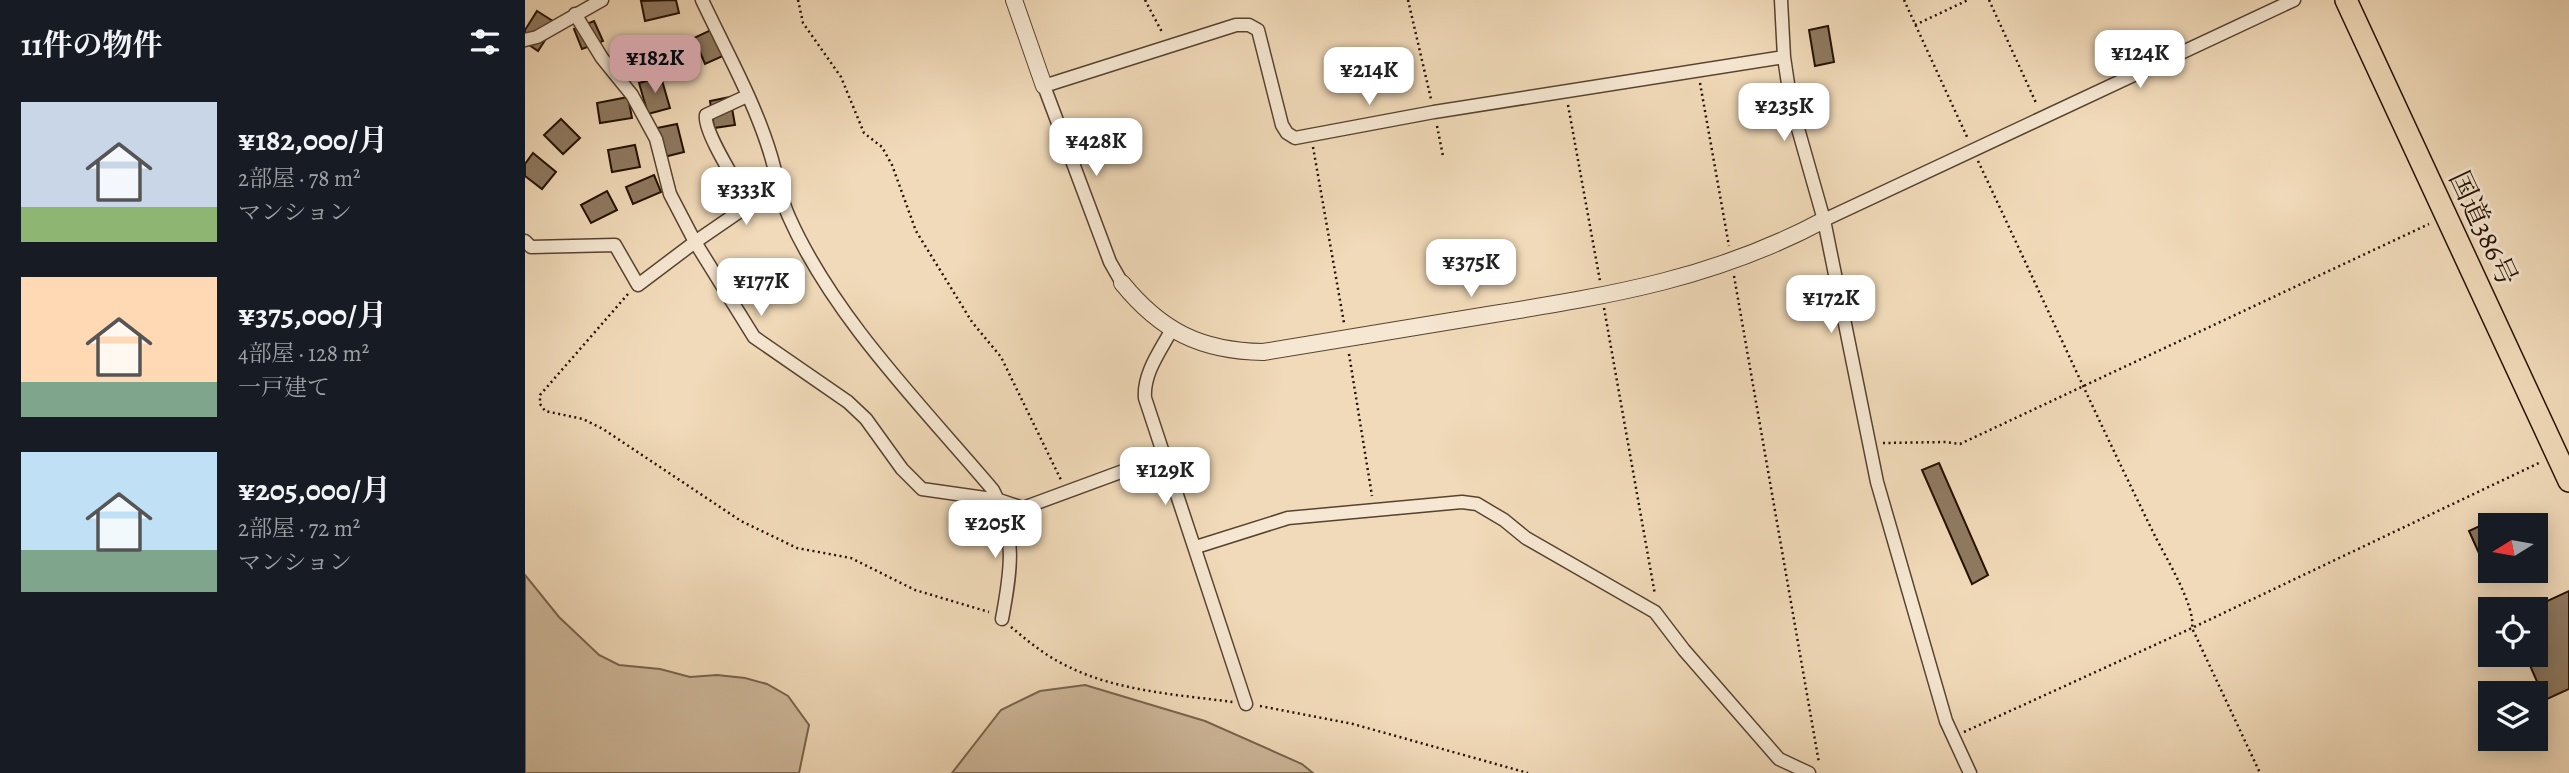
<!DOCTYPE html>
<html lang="ja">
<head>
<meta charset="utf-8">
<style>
	:root { --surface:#171b24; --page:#242831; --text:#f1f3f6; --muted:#9ea1a6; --accent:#c59692 }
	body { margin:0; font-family:Alegreya,"Noto Serif JP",serif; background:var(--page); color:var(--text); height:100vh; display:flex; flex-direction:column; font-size:26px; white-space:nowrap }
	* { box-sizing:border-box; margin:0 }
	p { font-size:23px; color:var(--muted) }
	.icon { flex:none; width:38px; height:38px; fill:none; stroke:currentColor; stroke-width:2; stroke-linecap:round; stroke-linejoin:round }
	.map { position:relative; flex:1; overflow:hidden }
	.sheet { display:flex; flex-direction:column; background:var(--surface); width:525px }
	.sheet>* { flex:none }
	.needle { width:46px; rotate:259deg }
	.controls { position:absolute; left:1953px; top:513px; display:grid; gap:14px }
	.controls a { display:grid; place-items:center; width:70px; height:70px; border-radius:0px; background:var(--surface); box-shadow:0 4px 18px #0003; font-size:35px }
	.price { position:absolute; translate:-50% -60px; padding:0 16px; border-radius:14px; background:#fff; color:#222; font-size:23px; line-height:46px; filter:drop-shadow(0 2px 4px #0008) }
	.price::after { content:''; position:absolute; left:50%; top:42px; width:21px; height:16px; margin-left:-10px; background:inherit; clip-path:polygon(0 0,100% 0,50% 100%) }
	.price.on { background:var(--accent); color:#111 }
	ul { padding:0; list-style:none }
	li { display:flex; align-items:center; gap:21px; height:175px; padding:0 21px }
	li span { display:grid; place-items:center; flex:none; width:196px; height:140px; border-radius:0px; color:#555 }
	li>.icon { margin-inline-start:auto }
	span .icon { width:84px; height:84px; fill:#fffc; stroke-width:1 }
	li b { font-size:30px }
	h2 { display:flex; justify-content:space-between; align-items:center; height:84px; padding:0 21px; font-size:30px }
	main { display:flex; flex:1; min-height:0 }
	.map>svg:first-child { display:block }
	.green { fill:#ceb89a; stroke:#79644e; stroke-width:2 }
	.building { fill:#8f7a61; stroke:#241102; stroke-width:2 }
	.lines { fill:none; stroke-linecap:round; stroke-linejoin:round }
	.minor-casing { stroke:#574330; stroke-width:15 }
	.tertiary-casing { stroke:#574330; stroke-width:18 }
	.trunk-casing { stroke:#241102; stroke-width:24 }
	.path { stroke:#241102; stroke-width:2.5; stroke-dasharray:2 3.5; stroke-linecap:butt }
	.minor { stroke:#f6e7d2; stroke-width:12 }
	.tertiary { stroke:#f6e7d2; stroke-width:16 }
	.trunk { stroke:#f1dab9; stroke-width:21 }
	.labels { text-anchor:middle; stroke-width:6; stroke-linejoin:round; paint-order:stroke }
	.street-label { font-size:28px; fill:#241102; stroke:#f6e7d2 }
</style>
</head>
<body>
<main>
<section class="sheet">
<h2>11件の物件<svg class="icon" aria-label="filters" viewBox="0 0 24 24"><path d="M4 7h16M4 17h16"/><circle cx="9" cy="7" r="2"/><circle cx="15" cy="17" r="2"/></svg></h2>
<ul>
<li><span style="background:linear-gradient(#c9d6e8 75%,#8fb573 0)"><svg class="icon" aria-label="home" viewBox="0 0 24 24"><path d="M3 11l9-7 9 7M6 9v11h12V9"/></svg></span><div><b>¥182,000/月</b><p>2部屋 · 78 m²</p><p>マンション</p></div></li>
<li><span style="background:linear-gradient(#ffd9b3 75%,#7fa58c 0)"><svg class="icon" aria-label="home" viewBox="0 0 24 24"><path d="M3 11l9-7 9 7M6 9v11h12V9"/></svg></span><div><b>¥375,000/月</b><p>4部屋 · 128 m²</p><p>一戸建て</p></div></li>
<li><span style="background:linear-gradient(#bfe0f5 70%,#7fa58c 0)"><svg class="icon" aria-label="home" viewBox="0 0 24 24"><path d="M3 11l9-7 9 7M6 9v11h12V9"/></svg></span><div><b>¥205,000/月</b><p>2部屋 · 72 m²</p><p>マンション</p></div></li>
</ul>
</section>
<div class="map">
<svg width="2044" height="773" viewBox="0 0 2044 773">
	<rect width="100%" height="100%" fill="#f1dab9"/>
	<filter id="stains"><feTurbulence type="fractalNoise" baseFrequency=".00286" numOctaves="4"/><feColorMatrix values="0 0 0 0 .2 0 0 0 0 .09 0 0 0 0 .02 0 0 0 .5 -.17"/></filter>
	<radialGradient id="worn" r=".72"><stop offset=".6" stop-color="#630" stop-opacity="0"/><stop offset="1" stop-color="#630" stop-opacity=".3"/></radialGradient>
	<!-- green -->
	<path class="green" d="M0 575 34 617 74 655 94 665 135 669 165 677 192 675 220 678 242 684 263 696 284 725 274 773H0Z
		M560 685 680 721 777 764 788 773H427L476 710 515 691Z"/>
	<!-- building -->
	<path class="building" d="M151 0 154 13 120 21 116 1Z
		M12 11 31 23 13 51 0 42V30Z
		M69 21 78 41 57 49 49 29Z
		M1303 26 1309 62 1290 66 1284 30Z
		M188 29 200 55 180 64 169 38Z
		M159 38 168 65 147 71 139 45Z
		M136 77 145 108 123 114 114 83Z
		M103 97 107 118 75 123 72 103Z
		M205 97 210 125 189 128 185 101Z
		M36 119 55 138 38 154 19 135Z
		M152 124 159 152 139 157 132 128Z
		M110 145 115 167 87 172 83 150Z
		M8 153 31 172 17 189 0 176V164Z
		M129 175 136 192 108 204 101 187Z
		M82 191 92 210 66 223 56 205Z
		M1414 463 1463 575 1447 584 1397 470Z
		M1961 523 1965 532V556L1957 560 1944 531Z
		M2044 591V689L2020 700 2000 654H2011V609H2005Z"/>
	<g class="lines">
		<defs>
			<path id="minor" d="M177 0C201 51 230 102 246 156 252 176 255 198 264 217 309 318 397 406 468 490 492 535 486 571 477 619
				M1256 0 1259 57 1266 104 1299 220 1352 482 1421 721 1445 773
				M50 14 77 58 107 95 131 139 145 194 170 242 253 185
				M0 40 12 37 77 0
				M222 96 181 115C178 132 214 186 224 205
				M1299 220 1769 0
				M0 241 6 247 90 245 113 285 170 242 229 337 323 402 341 419 377 469 397 489 474 500 498 508 639 456
				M597 283 585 262 519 86 711 25H724L733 30 757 125 762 133 770 138 909 112 1259 57
				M647 329C636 350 618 373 620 398L721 704
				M671 547 763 518 937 502 952 504 979 520 1001 538 1130 612 1159 650 1254 759 1284 773"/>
			<path id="tertiary" d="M489 0 519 86
				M597 283C636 331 676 351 738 352 815 339 892 327 969 314 1087 295 1191 278 1299 220"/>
			<path id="trunk" d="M1821 0 2044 481"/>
		</defs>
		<!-- minor casing -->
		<use href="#minor" class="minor-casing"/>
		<!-- tertiary casing -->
		<use href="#tertiary" class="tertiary-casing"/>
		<!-- trunk casing -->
		<use href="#trunk" class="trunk-casing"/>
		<!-- path -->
		<path class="path" d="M273 0 278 23 316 77 339 133 357 147 367 165 391 231 447 322 476 357 536 480
			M620 0 638 34
			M883 0 906 99
			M1379 0 1443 139
			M1464 0 1512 105
			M1390 25 1443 0
			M1175 83 1204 246
			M1043 105 1075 281
			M912 126 918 156
			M788 147 819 323
			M1453 161C1512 286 1569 412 1630 536 1640 556 1671 607 1667 628L1735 773
			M1209 276 1294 763
			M103 294 15 395V404L20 411 58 419 78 429 216 521 272 548 326 558 390 590 464 612
			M1079 308 1130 595
			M824 354 847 496
			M1358 443 1421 442 1435 444 1904 224
			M486 627C504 642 522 657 544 667 592 691 655 695 708 702
			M735 706 828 724 1003 773
			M1439 732 1667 628 2016 462"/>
		<!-- minor -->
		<use href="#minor" class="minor"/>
		<!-- tertiary -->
		<use href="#tertiary" class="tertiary"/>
		<!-- trunk -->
		<use href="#trunk" class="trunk"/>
	</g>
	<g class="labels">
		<!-- street labels -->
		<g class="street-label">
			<text transform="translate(1959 228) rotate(65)" y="10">国道386号</text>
		</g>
	</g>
	<rect width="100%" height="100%" filter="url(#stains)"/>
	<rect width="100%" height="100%" fill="url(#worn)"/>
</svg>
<div class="controls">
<a><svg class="needle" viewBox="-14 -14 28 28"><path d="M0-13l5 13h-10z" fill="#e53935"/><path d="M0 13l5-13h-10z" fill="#9ea1a6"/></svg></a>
<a><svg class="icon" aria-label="locate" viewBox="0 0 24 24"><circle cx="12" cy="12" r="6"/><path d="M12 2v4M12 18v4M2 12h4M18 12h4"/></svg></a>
<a><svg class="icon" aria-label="layers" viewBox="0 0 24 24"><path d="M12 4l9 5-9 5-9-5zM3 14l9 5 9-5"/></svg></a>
</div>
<b class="price" style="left:1615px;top:90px">¥124K</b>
<b class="price on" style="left:130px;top:95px">¥182K</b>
<b class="price" style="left:844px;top:107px">¥214K</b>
<b class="price" style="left:1259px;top:143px">¥235K</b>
<b class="price" style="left:571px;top:178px">¥428K</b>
<b class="price" style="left:221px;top:227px">¥333K</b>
<b class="price" style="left:946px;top:299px">¥375K</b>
<b class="price" style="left:236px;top:318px">¥177K</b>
<b class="price" style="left:1306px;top:335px">¥172K</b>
<b class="price" style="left:640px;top:507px">¥129K</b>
<b class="price" style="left:470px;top:560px">¥205K</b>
</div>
</main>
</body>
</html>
